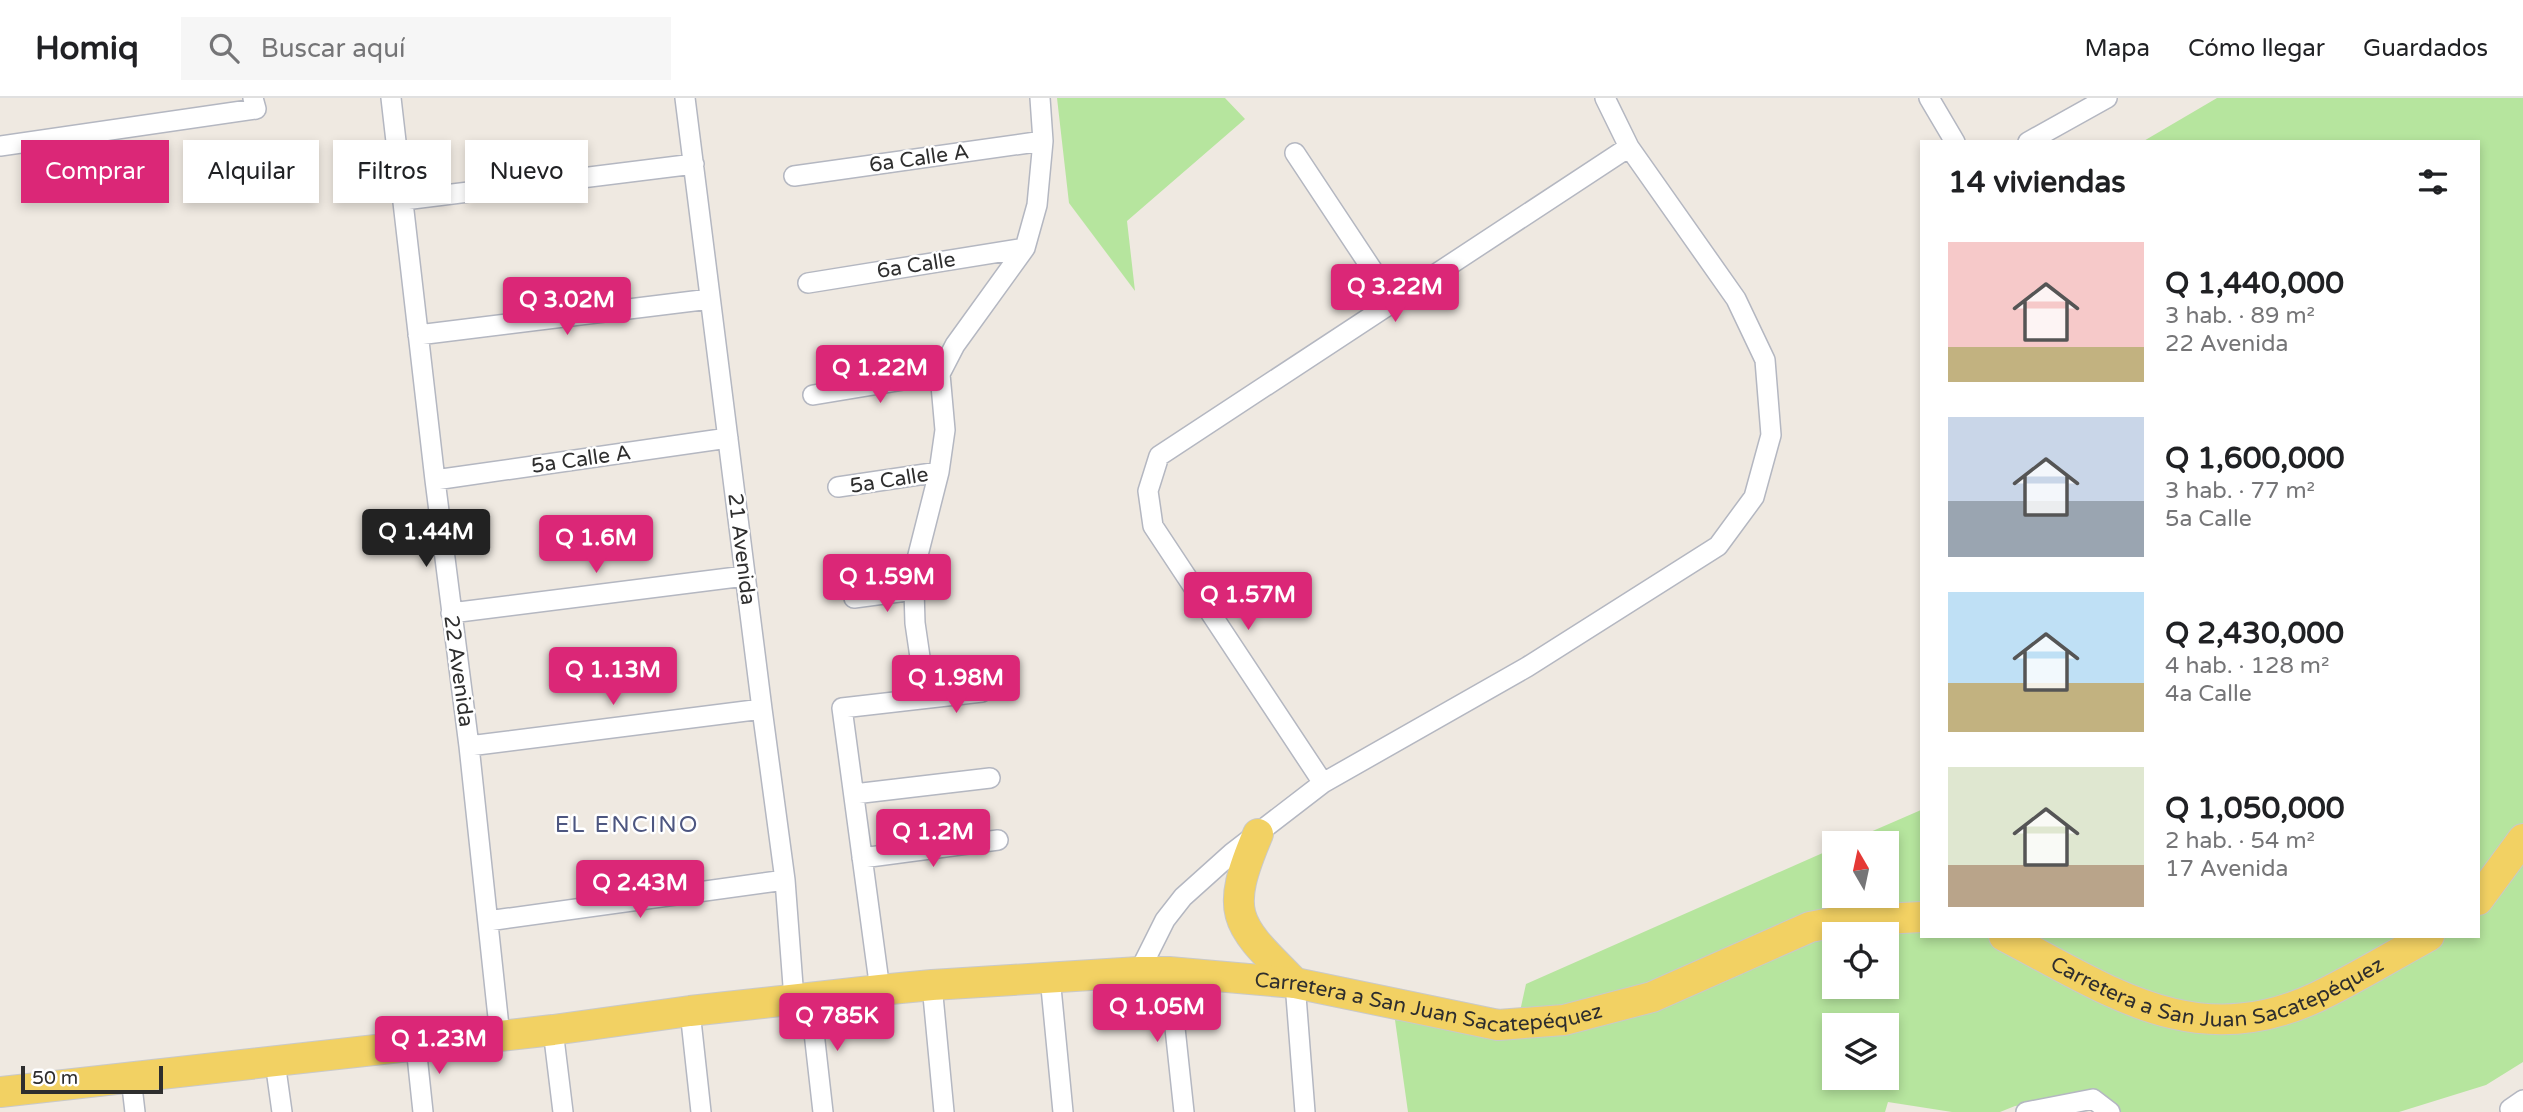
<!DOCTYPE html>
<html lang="es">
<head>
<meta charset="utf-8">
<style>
	:root { --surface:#fff; --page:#f6f6f6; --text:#202124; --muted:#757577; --line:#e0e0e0; --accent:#db2777 }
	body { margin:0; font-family:"Varela Round",sans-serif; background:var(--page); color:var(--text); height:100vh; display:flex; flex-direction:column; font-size:26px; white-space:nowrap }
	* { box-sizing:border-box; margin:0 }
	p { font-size:23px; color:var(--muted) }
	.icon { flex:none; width:38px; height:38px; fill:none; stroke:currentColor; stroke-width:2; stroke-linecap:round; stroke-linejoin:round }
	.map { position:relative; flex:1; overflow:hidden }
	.panel { position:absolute; left:1920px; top:42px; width:560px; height:798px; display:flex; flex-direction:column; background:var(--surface); border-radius:0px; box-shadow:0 4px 10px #0003 }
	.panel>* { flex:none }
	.hud { position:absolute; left:21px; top:42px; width:665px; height:63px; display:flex; gap:14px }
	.needle { width:46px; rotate:351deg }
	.fabs { position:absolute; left:1822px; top:733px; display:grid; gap:14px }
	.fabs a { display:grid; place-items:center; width:77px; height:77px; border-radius:0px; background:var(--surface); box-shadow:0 4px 10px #0003; font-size:35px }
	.scale { position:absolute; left:21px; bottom:18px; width:142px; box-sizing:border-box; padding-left:7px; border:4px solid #2e2e2e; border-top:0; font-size:19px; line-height:24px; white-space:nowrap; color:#2e2e2e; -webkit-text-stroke:5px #fff; paint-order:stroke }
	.price { position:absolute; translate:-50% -60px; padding:0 16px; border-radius:7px; background:var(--accent); color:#fff; font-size:23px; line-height:46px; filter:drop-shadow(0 2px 4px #0008) }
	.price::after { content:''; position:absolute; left:50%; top:42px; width:21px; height:16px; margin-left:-10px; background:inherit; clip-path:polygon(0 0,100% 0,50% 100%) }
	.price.selected { background:#222; color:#fff }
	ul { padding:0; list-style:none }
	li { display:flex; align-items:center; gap:21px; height:175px; padding:0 28px }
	li span { display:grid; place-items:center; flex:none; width:196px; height:140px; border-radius:0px; color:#555 }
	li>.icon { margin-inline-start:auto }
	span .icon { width:84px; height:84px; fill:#fffc; stroke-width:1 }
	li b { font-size:30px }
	h2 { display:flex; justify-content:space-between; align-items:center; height:84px; padding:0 28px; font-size:30px }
	.pill { padding:0 24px; border-radius:0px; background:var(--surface); box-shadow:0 4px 10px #0003; font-size:24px; line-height:63px }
	.pill.selected { background:var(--accent); color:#fff }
	header { display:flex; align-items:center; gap:42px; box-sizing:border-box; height:98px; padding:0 35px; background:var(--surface); border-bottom:2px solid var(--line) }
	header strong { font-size:33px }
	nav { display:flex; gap:38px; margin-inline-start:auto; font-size:24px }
	.search { width:490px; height:63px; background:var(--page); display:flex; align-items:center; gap:18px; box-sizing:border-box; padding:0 24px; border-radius:0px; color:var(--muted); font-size:26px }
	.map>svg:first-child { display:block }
	.green { fill:#b6e59e; fill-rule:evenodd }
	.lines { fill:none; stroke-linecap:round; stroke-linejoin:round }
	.street-casing { stroke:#b4b7c1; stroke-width:22 }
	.primary-casing { stroke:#c9c9c9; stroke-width:32 }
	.street { stroke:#fff; stroke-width:19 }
	.primary { stroke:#f2d163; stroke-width:30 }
	.labels { text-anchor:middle; stroke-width:5; stroke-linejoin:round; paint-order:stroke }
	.street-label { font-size:21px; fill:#2e2e2e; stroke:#fff }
	.neighbourhood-label { font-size:23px; letter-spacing:2px; fill:#4d5680; stroke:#fff }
</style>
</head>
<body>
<header>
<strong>Homiq</strong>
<div class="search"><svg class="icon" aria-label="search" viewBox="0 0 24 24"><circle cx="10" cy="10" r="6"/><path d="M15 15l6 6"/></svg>Buscar aquí</div>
<nav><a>Mapa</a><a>Cómo llegar</a><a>Guardados</a></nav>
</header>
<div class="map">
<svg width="2523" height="1014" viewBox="0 0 2523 1014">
	<rect width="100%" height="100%" fill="#efe9e1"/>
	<!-- green -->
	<path class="green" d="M1057 0H1225L1245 21 1127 123 1135 193 1069 105Z
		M2217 0H2523V964L2486 987 2399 1014H2104L2097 1008 2054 1004 2015 1008 2000 1014H1952L1888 1004 1885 1014H1408L1395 922 1515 936 1526 886 1834 750V798H1886V746L1845 745 1921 712 1922 838H2478V44H2142ZM1834 836H1886V889H1834ZM1834 928H1886V980H1834Z"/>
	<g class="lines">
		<defs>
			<path id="street" d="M391 0 435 382 469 648 500 938
				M685 0 762 611 785 782 794 901
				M1929 0 1955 44
				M2028 44 2107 0
				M0 48 256 11 253 0
				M1295 55 1393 203
				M794 78 1043 43
				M404 102 694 66
				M808 185 1025 150
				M418 237 710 201
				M813 297 940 276
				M435 382 728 340
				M838 389 939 374
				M854 500 914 492
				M451 515 745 478
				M926 600 915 525 914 492 917 461 939 374 945 332 940 276 955 247 1025 150 1037 107 1043 43 1040 0
				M469 648 762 611
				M1323 685 1153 428 1148 393 1159 358 1629 49
				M854 696 990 680
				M862 760 998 742
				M488 823 785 782
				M1139 874 1165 822 1183 799 1232 755 1323 685 1527 569 1718 448 1754 399 1771 337 1765 262 1736 201 1629 49 1605 0
				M1169 874 1184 1014
				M1050 879 1063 1014
				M1295 885 1305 1014
				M932 887 944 1014
				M880 892 842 610 982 594
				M810 899 823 1014
				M690 913 701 1014
				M553 932 563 1014
				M416 948 423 1014
				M275 964 282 1014
				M131 980 135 1014
				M2510 1011 2523 1002
				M2026 1014 2093 1001 2110 1014"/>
			<g id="primary">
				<path d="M1258 736C1223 818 1236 826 1295 885"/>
				<path d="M2478 802 2523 741"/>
				<path id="s1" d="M2004 838C2110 893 2195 956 2317 899 2355 881 2392 858 2429 838"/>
				<path id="s2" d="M0 994 553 932 690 913 880 892 932 887 1139 874H1169L1295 885 1498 927 1564 922 1652 899 1810 829 1841 823 1922 819"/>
			</g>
		</defs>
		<!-- street casing -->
		<use href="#street" class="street-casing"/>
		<!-- primary casing -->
		<use href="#primary" class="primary-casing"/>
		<!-- street -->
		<use href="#street" class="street"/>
		<!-- primary -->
		<use href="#primary" class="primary"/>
	</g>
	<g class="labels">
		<!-- street labels -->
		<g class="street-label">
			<text transform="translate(919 60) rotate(-8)" y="7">6a Calle A</text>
			<text transform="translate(916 167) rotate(-9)" y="7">6a Calle</text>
			<text transform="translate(581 361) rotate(-8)" y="7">5a Calle A</text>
			<text transform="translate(889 382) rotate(-9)" y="7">5a Calle</text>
			<text transform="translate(742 451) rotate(83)" y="7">21 Avenida</text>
			<text transform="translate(459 573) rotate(82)" y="7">22 Avenida</text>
			<text dy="7" stroke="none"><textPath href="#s1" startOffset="231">Carretera a San Juan Sacatepéquez</textPath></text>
			<text dy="7" stroke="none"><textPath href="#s2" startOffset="1438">Carretera a San Juan Sacatepéquez</textPath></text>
		</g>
		<!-- neighbourhood labels -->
		<g class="neighbourhood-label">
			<text x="627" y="734">EL ENCINO</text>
		</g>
	</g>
</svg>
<div class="fabs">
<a><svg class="needle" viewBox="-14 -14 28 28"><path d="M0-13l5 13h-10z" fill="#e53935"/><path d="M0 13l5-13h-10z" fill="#757577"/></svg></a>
<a><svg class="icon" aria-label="locate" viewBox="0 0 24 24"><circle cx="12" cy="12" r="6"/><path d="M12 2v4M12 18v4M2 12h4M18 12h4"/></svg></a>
<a><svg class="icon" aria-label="layers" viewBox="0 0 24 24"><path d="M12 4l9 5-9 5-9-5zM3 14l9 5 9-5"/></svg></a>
</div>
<div class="scale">50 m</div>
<b class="price" style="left:1395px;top:226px">Q 3.22M</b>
<b class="price" style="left:567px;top:239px">Q 3.02M</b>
<b class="price" style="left:880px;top:307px">Q 1.22M</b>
<b class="price selected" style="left:426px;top:471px">Q 1.44M</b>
<b class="price" style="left:596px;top:477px">Q 1.6M</b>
<b class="price" style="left:887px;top:516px">Q 1.59M</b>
<b class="price" style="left:1248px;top:534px">Q 1.57M</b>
<b class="price" style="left:613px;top:609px">Q 1.13M</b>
<b class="price" style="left:956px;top:617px">Q 1.98M</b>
<b class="price" style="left:933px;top:771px">Q 1.2M</b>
<b class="price" style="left:640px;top:822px">Q 2.43M</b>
<b class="price" style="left:1157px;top:946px">Q 1.05M</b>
<b class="price" style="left:837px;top:955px">Q 785K</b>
<b class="price" style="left:439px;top:978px">Q 1.23M</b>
<div class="hud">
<a class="pill selected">Comprar</a>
<a class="pill">Alquilar</a>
<a class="pill">Filtros</a>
<a class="pill">Nuevo</a>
</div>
<section class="panel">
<h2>14 viviendas<svg class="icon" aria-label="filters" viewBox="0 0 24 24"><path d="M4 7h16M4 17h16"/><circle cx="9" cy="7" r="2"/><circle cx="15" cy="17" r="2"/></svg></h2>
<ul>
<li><span style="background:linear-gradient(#f6c9c9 75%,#c2b280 0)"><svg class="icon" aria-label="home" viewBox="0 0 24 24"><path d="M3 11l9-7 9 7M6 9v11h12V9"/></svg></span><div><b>Q 1,440,000</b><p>3 hab. · 89 m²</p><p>22 Avenida</p></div></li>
<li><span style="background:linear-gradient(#c9d6e8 60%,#9aa5b1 0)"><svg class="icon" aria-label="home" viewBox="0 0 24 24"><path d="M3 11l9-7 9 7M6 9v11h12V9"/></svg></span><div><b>Q 1,600,000</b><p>3 hab. · 77 m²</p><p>5a Calle</p></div></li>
<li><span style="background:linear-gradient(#bfe0f5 65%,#c2b280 0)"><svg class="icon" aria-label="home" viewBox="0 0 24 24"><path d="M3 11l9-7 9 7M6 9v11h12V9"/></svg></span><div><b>Q 2,430,000</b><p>4 hab. · 128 m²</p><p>4a Calle</p></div></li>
<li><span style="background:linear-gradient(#dfe7d0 70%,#b9a48a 0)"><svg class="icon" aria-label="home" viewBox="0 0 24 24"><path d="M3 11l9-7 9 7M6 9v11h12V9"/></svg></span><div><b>Q 1,050,000</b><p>2 hab. · 54 m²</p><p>17 Avenida</p></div></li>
</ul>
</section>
</div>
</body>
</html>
